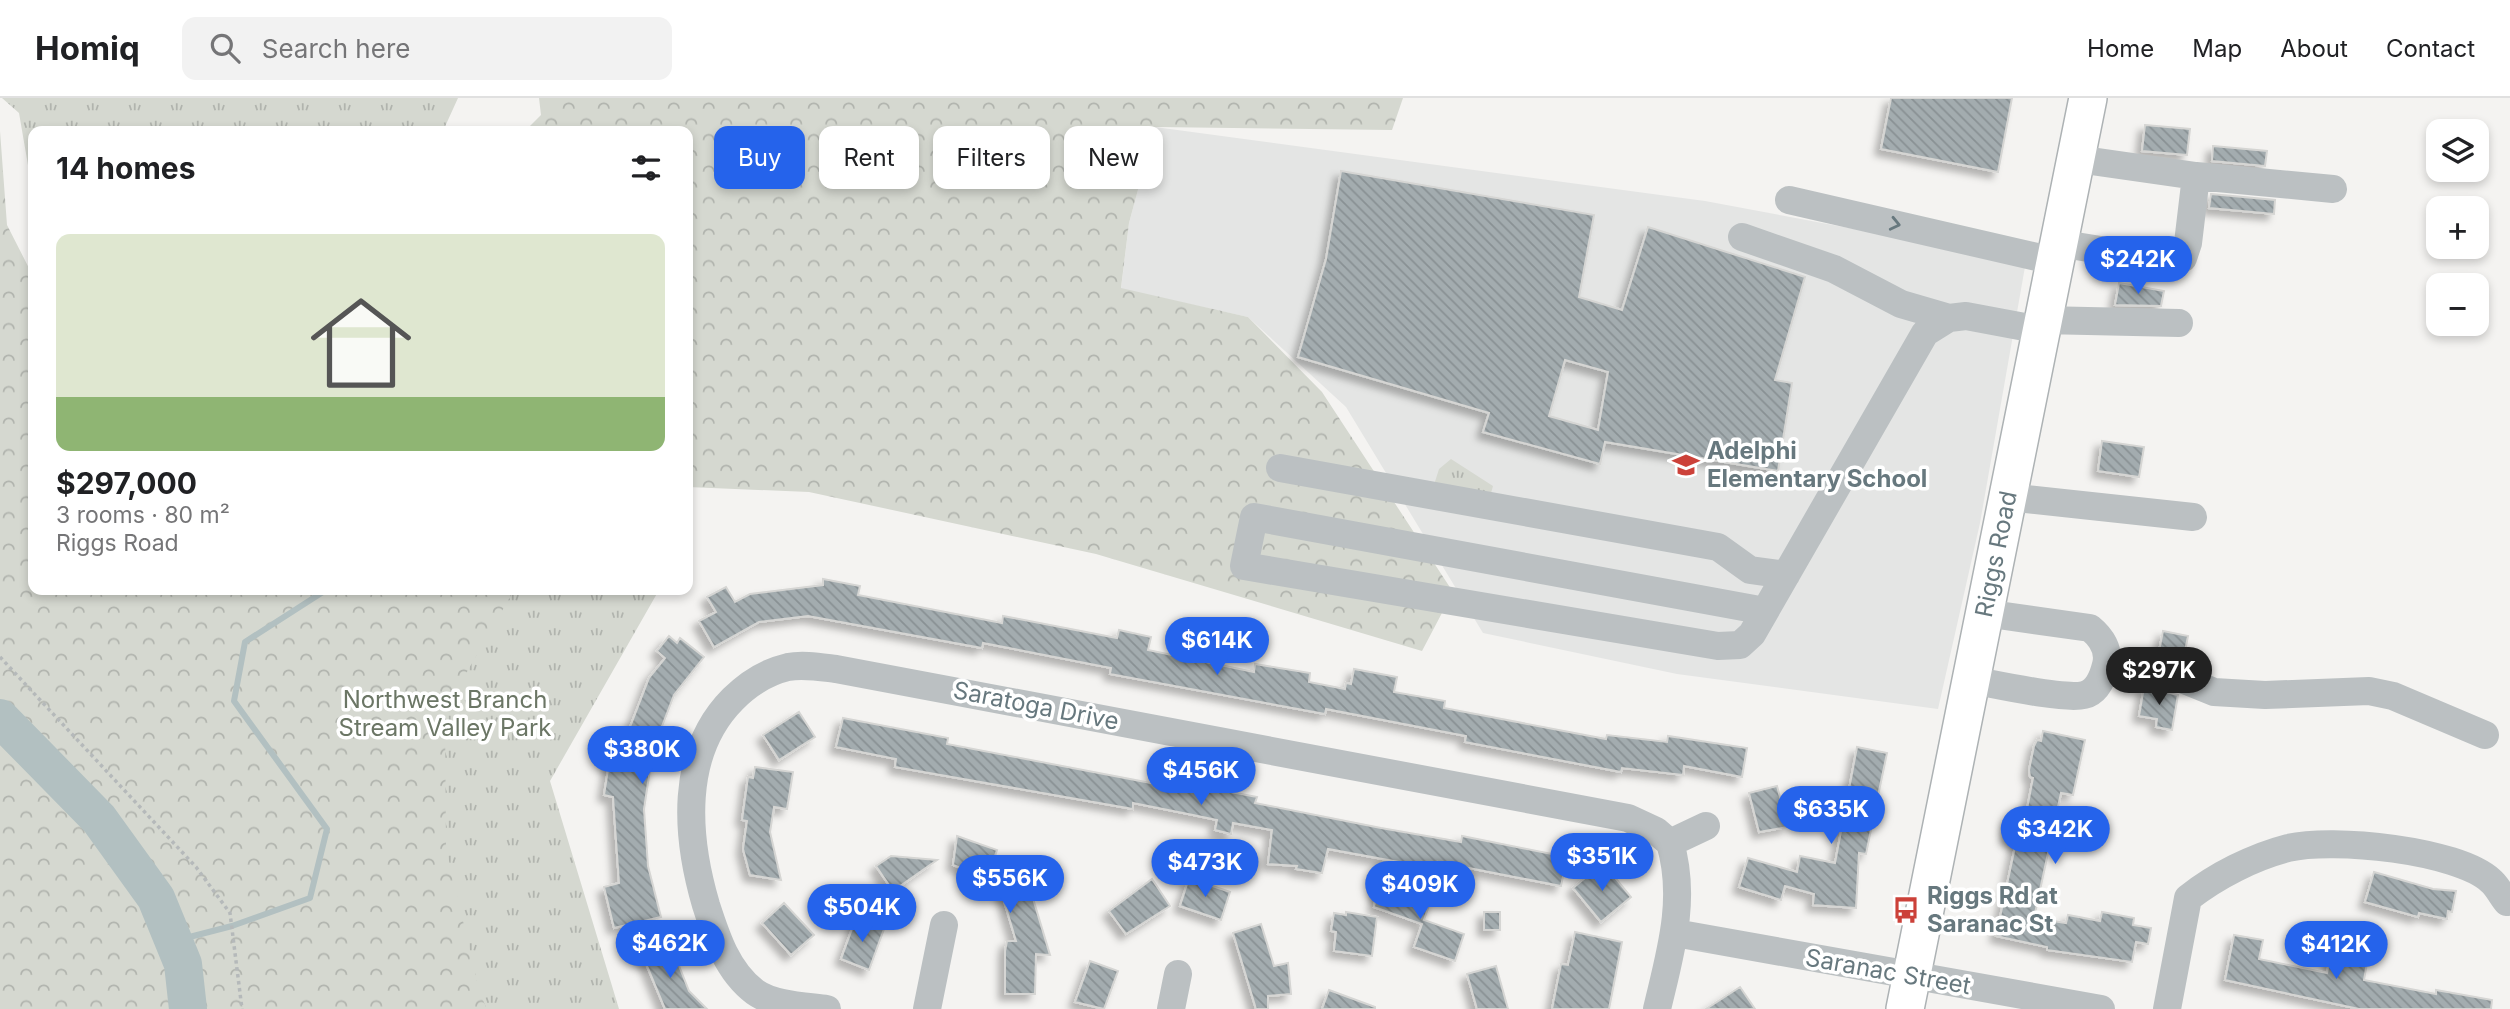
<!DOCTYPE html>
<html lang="en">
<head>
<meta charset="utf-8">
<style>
	:root { --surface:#fff; --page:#f2f2f2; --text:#202124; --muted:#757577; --line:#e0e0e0; --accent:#2563eb }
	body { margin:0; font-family:Inter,sans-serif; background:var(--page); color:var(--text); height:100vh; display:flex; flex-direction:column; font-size:26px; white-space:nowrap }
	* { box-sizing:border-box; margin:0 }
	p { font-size:23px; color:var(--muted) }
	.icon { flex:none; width:38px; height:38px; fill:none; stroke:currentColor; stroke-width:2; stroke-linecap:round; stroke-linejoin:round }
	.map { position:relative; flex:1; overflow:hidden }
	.drawer { position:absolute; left:28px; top:28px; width:665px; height:469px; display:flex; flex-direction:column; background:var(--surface); border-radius:14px; box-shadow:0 4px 10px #0003 }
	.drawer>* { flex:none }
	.banner { position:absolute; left:714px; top:28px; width:665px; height:63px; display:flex; gap:14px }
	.tools { position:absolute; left:2426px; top:21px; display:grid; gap:14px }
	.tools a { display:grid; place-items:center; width:63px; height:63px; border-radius:14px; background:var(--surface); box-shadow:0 4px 10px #0003; font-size:35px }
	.price { position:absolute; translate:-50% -60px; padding:0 16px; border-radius:24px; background:var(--accent); color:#fff; font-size:23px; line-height:46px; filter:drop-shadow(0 2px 4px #0008) }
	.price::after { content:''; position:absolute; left:50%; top:42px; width:21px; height:16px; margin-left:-10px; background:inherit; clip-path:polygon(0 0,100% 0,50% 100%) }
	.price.active { background:#222; color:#fff }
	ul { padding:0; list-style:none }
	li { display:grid; align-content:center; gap:14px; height:371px; padding:0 28px }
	li span { display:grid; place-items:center; height:217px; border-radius:14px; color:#555 }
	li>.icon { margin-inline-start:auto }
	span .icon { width:126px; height:126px; fill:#fffc; stroke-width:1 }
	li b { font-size:30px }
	h2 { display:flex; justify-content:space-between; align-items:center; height:84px; padding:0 28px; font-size:30px }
	.chip { padding:0 24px; border-radius:14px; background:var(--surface); box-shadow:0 4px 10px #0003; font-size:24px; line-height:63px }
	.chip.active { background:var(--accent); color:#fff }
	header { display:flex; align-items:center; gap:42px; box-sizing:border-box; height:98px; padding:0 35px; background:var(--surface); border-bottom:2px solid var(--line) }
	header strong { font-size:33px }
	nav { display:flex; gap:38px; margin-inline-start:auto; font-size:24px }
	.search { width:490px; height:63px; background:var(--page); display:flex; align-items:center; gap:18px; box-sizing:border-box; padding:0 24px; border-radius:14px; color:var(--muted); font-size:26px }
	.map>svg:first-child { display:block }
	.built { fill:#e4e5e4 }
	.grass { fill:url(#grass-tufts) }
	.forest { fill:url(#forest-crowns) }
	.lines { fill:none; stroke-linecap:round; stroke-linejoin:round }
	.stream { stroke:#b2c0c1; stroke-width:6 }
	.river { stroke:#b2c0c1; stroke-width:38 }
	.building { fill:url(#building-back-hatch); stroke:#d5d5d3; stroke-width:2; fill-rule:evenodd; filter:url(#shadow) }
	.major-casing { stroke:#adb2b4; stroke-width:40 }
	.path { stroke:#b5b9ba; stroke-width:3.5; stroke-dasharray:3.5 3.5; stroke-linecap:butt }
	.minor { stroke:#bbc0c2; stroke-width:28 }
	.major { stroke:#fff; stroke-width:37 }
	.oneway { stroke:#67787e }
	.labels { text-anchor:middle; stroke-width:7; stroke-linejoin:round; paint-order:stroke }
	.poi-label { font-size:24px; font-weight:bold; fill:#67787e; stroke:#fff; text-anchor:start }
	.street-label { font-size:24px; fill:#67787e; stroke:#fff }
	.park-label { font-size:24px; fill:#6b7665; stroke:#fff }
</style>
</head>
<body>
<header>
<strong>Homiq</strong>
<div class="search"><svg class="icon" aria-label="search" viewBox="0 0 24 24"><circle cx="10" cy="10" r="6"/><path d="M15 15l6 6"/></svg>Search here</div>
<nav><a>Home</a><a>Map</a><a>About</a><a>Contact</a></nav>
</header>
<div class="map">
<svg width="2510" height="911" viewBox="0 0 2510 911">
	<defs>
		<pattern id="grass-tufts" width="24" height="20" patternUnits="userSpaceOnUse" patternTransform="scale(1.75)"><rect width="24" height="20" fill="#d5d8d0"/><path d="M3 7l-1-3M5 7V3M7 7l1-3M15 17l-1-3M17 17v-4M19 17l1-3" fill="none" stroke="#b1b4ae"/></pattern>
		<pattern id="forest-crowns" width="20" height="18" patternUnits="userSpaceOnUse" patternTransform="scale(1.75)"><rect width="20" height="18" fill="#d5d8d0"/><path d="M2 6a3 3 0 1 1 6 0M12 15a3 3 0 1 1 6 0" fill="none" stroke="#b1b4ae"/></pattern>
		<pattern id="building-back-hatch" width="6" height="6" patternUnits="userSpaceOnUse" patternTransform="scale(1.75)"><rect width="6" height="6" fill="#a3acaf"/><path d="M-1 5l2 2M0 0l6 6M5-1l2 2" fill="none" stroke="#899194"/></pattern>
		<filter id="shadow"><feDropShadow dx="-6" dy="6" stdDeviation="3.5" flood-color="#0004"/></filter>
	</defs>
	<rect width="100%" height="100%" fill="#f4f3f1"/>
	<!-- built -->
	<path class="built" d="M1155 29 1705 103 2026 163 1980 425 1938 611 1677 576 1483 535 1346 309 1248 219 1121 191 1129 125Z"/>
	<!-- grass -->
	<path class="grass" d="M2 0H458L443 33H33V132L30 126 29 73 19 15Z
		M1451 361 1493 388 1488 406 1433 390 1439 371Z
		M330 492H659L550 683 619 911H313Z"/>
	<!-- forest -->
	<path class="forest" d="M539 0H1403L1392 32 1155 29 1129 125 1121 190 1248 219 1322 294 1453 494 1422 553 1096 456 809 394 688 389V33H525L541 17Z
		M0 33 7 127 33 178V492H514L445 612 446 750 480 896 487 911H0Z"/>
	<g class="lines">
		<!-- stream -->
		<path class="stream" d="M174 843 232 828 310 800 327 731 234 603 245 544 326 492"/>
		<!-- river -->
		<path class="river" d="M0 620 99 721 156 800 183 866 188 911"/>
	</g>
	<!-- building -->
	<path class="building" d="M1891 0H2012L1998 74 1881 51Z
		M2145 27 2190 31 2187 57 2142 53Z
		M2213 48 2267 53 2265 68 2212 63Z
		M1341 73 1594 117 1579 199 1622 212 1648 129 1805 179 1775 282 1792 285 1778 373 1605 344 1600 366 1483 334 1489 315 1298 259 1326 161ZM1565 262 1608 274 1598 332 1549 318Z
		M2211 96 2275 102 2274 116 2209 110Z
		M2119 185 2164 193 2161 208 2115 207Z
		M2102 343 2144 349 2139 379 2098 373Z
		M823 481 860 488 858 497 1002 525 1003 518 1117 540 1119 532 1151 539 1148 552 1254 574 1255 566 1310 575 1309 584 1345 591 1346 585 1351 586 1354 571 1397 579 1394 594 1445 603 1444 610 1606 641 1607 637 1667 644 1668 638 1747 650 1742 679 1684 668 1683 677 1622 670 1621 674 1465 644 1466 638 1326 611 1325 616 1110 576 1111 570 983 545 982 550 808 518 759 524 714 549 699 523 716 514 707 499 726 489 735 504 750 496 823 487Z
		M2163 533 2188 538 2183 564 2158 558Z
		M669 538 677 545 680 540 704 559 674 597 653 652 644 711 648 768 661 819 614 830 604 789 619 785 613 699 604 697 610 659 618 660 649 580 665 560 657 553Z
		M2144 589 2178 597 2172 632 2156 629 2157 621 2139 618Z
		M799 614 815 639 779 662 763 637Z
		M843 620 948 640 947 646 1151 685 1152 679 1257 699 1255 705 1381 730 1461 744 1462 738 1567 759 1561 788 1438 764 1437 771 1328 751 1322 775 1296 771 1297 768 1268 766 1272 732 1233 725 1231 736 1215 732 1217 722 1193 717 1133 705V711L895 669 896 661 836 649Z
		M2043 633 2085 642 2073 697 2061 695 2034 820 2066 825 2068 817 2100 823 2102 814 2134 820 2133 827 2151 830 2148 846 2136 844 2132 864 2047 852V849L1996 838 2016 744 2006 740 2010 720 2019 721 2022 715 2026 716 2033 680 2030 679 2029 672 2034 648 2037 642 2041 643Z
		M1857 649 1887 655 1866 756 1859 755 1856 810 1813 807 1814 796 1785 788 1781 802 1739 789 1748 760 1797 774 1800 758 1835 765Z
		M755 669 793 674 787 711 774 709 770 734 781 782 750 777 743 751 747 723 742 722 748 679 753 680Z
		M1777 688 1788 729 1759 734 1749 695Z
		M957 738 997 752 995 758 1019 786 1028 784 1050 857 1036 856 1035 896H1005V853L1007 843H1016L998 783 953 767Z
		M891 758 937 762 893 793 876 768Z
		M1603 765 1631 799 1601 824 1573 790Z
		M2374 774 2433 791 2456 793 2452 814 2448 813 2447 821 2419 815 2418 819 2365 804Z
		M1189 780 1230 794 1221 822 1180 808Z
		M1152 781 1170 808 1126 836 1109 813Z
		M1379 784 1431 802 1424 822 1464 836 1455 863 1414 849 1422 826 1374 809Z
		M784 805 814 837 791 857 762 825Z
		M1346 814 1377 819 1372 858 1334 853 1336 834 1331 833 1334 815 1346 817Z
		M1484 814H1500V832H1484Z
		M856 820 884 831 869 872 841 861Z
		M1261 826 1274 868 1288 865 1291 896 1268 898V911H1256L1233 835Z
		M1575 834 1622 844 1609 911H1552L1561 866 1568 867Z
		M2234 837 2263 842 2259 861 2327 875 2334 837 2351 840 2347 862 2367 865 2364 882 2436 896V892L2492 902 2491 911H2359L2225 882Z
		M670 845 689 893 707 911H665L642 856Z
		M1090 863 1118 873 1104 911 1075 904Z
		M1496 868 1508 911H1477L1467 876Z
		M1740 889 1755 911H1706Z
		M1329 892 1375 909V911H1322Z"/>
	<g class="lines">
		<defs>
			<g id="major">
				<path id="s1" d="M1905 911 2088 0"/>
			</g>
		</defs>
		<!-- major casing -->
		<use href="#major" class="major-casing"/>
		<!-- path -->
		<path class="path" d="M0 559 196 769 230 815 242 911"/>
		<!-- minor -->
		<path class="minor" d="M2196 78 2333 91
			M1789 102 2054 163
			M1742 139 1834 171 1901 206 1949 220
			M2057 145 2163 162 2183 160 2188 145 2196 78 2077 61
			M2042 222 2179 225
			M1280 370 1718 449 1750 472 1786 477
			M2007 399 2193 419
			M1765 513 1254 419 1244 468 1718 548 1740 547 1752 536 1925 235 1949 220 1966 218 2040 232
			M2107 565 2177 579 2214 594 2265 597 2369 593 2393 598 2485 637
			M1971 582C1994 586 2064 602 2084 597 2097 594 2103 579 2106 567 2110 552 2101 539 2090 530L1984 515
			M1675 835 2101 911
			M827 911C805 908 773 907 755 894 727 873 716 838 706 807 686 739 679 655 733 601 748 586 767 574 788 569 803 566 820 569 836 571L1628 720 1656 733 1670 745 1706 728
			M927 911 944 827
			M1171 911 1178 876
			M1657 911C1670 856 1687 801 1670 745
			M2167 911 2188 800C2216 778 2253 759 2288 750 2332 739 2458 752 2491 783 2497 788 2502 798 2507 804"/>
		<!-- major -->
		<use href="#major" class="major"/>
	</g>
	<!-- one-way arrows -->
	<defs><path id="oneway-chevron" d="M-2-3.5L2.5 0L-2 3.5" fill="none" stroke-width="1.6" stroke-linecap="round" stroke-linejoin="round" transform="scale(1.75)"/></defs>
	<use class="oneway" href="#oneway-chevron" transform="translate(1895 126) rotate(13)"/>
	<!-- icons -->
	<defs>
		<symbol id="school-bare" viewBox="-9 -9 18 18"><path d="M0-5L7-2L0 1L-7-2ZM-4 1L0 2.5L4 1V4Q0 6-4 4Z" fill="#cc4139" stroke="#fff" stroke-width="2.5" paint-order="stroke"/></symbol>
		<symbol id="bus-bare" viewBox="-9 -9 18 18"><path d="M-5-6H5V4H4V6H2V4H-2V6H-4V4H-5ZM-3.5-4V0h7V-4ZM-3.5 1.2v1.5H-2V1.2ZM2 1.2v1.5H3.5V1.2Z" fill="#cc4139" stroke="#fff" stroke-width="2.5" paint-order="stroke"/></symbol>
	</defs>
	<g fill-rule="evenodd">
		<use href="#school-bare" x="1667" y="348" width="38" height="38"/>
		<use href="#bus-bare" x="1887" y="793" width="38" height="38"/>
	</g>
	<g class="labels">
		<!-- poi labels -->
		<g class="poi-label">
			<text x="1707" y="361">Adelphi<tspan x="1707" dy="28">Elementary School</tspan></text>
			<text x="1927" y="806">Riggs Rd at<tspan x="1927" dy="28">Saranac St</tspan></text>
		</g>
		<!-- street labels -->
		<g class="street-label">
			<text dy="8" stroke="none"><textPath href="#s1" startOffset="464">Riggs Road</textPath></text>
			<text transform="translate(1036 608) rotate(11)" y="8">Saratoga Drive</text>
			<text transform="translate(1888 874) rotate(10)" y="8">Saranac Street</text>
		</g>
		<!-- park labels -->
		<g class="park-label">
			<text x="445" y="610">Northwest Branch<tspan x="445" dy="28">Stream Valley Park</tspan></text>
		</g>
	</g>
</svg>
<div class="tools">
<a><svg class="icon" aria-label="layers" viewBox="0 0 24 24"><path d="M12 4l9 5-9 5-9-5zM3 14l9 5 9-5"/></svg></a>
<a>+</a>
<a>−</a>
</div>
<b class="price" style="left:2138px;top:198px">$242K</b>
<b class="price" style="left:1217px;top:579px">$614K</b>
<b class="price active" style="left:2159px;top:609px">$297K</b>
<b class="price" style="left:642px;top:688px">$380K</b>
<b class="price" style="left:1201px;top:709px">$456K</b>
<b class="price" style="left:1831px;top:748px">$635K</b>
<b class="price" style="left:2055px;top:768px">$342K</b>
<b class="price" style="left:1602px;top:795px">$351K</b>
<b class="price" style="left:1205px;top:801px">$473K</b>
<b class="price" style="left:1010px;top:817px">$556K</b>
<b class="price" style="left:1420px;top:823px">$409K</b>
<b class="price" style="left:862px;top:846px">$504K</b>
<b class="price" style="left:670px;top:882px">$462K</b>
<b class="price" style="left:2336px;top:883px">$412K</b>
<div class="banner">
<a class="chip active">Buy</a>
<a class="chip">Rent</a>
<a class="chip">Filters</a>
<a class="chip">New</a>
</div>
<section class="drawer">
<h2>14 homes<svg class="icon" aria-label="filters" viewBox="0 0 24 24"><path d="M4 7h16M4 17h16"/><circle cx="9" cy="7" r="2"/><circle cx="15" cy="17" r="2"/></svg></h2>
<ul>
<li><span style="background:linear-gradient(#dfe7d0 75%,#8fb573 0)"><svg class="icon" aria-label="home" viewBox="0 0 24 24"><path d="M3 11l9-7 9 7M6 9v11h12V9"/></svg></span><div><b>$297,000</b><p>3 rooms · 80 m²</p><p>Riggs Road</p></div></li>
</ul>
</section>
</div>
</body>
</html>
